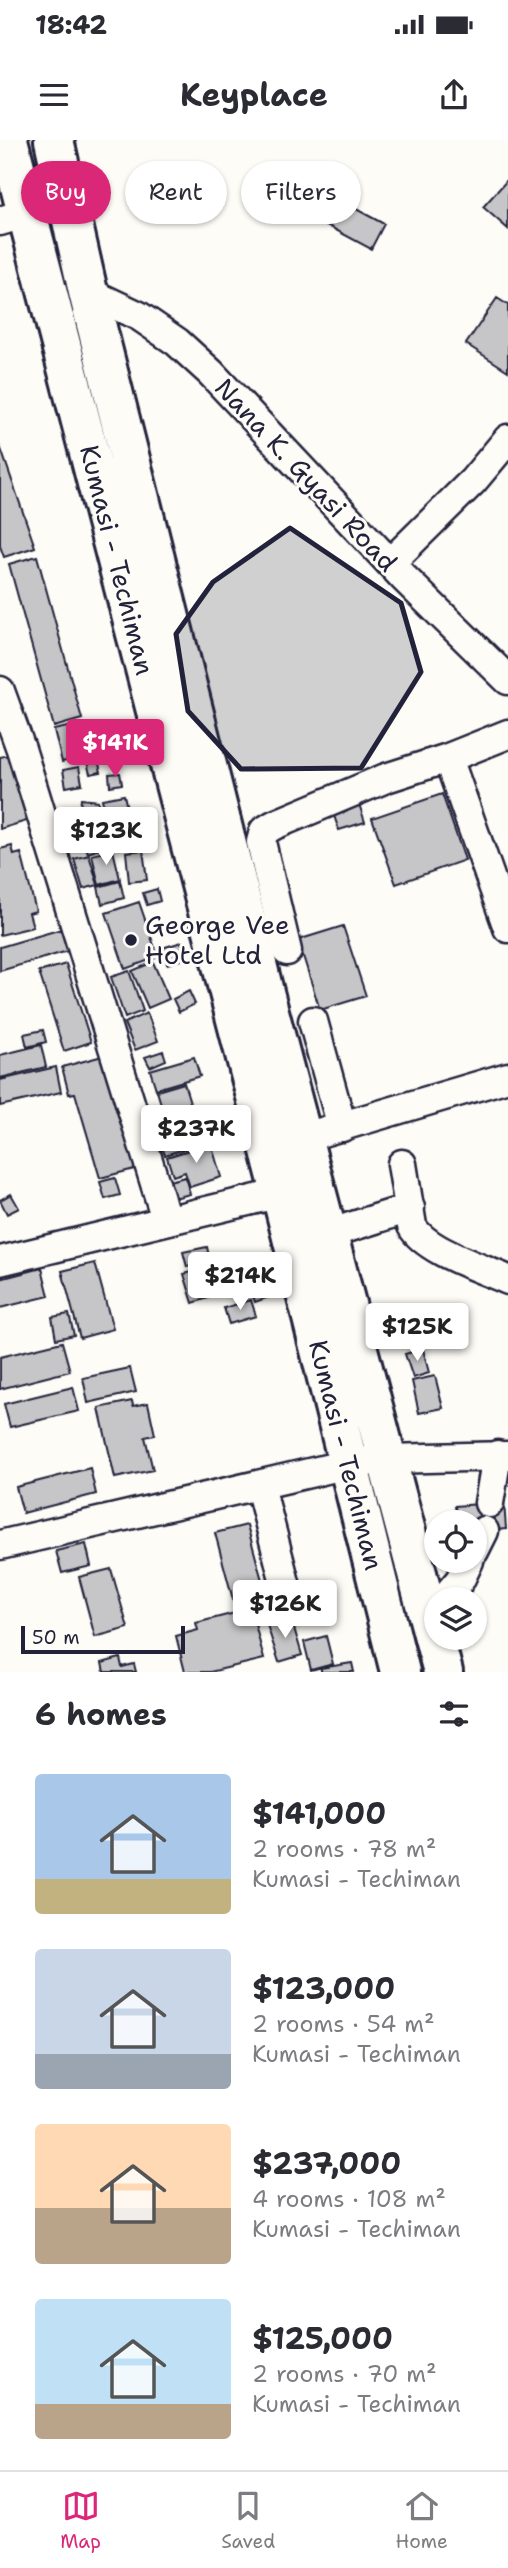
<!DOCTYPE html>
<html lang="en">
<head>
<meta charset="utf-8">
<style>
	:root { --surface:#fff; --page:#f2f2f3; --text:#2b2b33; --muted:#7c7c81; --line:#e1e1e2; --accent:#db2777 }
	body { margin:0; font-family:"Shantell Sans",sans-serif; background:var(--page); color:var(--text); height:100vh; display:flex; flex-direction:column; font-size:26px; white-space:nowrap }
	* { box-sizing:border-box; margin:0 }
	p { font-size:23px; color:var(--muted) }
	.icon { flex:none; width:38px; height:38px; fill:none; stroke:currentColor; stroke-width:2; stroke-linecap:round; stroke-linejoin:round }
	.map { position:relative; height:1532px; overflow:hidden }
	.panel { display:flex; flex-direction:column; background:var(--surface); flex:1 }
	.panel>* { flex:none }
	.banner { position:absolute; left:21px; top:21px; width:467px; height:63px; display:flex; gap:14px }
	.fabs { position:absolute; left:424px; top:1370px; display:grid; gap:14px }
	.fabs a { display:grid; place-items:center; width:63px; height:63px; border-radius:50%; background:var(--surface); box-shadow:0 2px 5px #0004; font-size:35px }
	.scale { position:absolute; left:21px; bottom:18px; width:164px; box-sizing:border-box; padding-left:7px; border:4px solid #22223b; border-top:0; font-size:19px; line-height:24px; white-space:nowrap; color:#22223b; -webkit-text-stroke:5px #fdfcf7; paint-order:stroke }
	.price { position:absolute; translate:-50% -60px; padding:0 16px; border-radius:7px; background:#fff; color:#222; font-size:23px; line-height:46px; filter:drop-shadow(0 2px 4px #0008) }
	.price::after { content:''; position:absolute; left:50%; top:42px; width:21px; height:16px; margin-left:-10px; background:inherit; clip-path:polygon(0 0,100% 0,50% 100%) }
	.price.active { background:var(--accent); color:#fff }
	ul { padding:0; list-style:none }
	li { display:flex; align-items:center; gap:21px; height:175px; padding:0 35px }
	li span { display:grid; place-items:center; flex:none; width:196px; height:140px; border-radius:7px; color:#555 }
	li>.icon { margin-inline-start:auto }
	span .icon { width:84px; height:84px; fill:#fffc; stroke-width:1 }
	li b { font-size:30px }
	h2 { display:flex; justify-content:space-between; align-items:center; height:84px; padding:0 35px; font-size:30px }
	.chip { padding:0 24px; border-radius:32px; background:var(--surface); box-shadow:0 2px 5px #0004; font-size:24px; line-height:63px }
	.chip.active { background:var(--accent); color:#fff }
	.status { display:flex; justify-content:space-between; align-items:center; height:49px; padding:0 35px; background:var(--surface); direction:ltr }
	.status svg { height:19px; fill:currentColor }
	header { display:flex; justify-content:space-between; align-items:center; height:91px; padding:0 35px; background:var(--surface); font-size:32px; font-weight:700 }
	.menu { display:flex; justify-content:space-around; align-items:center; height:98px; border-top:2px solid var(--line); background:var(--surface); font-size:19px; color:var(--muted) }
	.menu a { display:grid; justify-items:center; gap:4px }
	.menu .active { color:var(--accent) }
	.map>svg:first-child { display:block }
	.building { fill:#c6c6c8; stroke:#22223b; stroke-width:2 }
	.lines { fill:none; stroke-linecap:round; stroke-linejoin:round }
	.minor-casing { stroke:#22223b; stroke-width:33 }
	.highway-casing { stroke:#22223b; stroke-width:44 }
	.minor { stroke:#fdfcf7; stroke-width:28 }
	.highway { stroke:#fdfcf7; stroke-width:38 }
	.marked { fill:#22223b; fill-opacity:0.2; stroke:#22223b; stroke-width:5; stroke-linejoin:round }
	.poi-dot { fill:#22223b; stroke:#fdfcf7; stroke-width:2.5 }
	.labels { text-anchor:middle; stroke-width:6; stroke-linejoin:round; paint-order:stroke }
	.street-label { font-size:26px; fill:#22223b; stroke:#fdfcf7 }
	.poi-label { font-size:26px; fill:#22223b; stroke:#fdfcf7; text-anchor:start }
</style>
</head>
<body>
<div class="status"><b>18:42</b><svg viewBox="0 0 49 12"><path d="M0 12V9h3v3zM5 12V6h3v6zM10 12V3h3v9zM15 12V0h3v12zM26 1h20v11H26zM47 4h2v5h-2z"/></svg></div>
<header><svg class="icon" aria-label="menu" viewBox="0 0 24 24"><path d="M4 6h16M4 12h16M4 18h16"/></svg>Keyplace<svg class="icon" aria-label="share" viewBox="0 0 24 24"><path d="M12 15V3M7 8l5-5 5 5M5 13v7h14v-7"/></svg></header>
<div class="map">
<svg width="508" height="1532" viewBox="0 0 508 1532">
	<rect width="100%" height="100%" fill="#fdfcf7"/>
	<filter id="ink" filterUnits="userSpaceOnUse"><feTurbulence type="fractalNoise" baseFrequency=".0143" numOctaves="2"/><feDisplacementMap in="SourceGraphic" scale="14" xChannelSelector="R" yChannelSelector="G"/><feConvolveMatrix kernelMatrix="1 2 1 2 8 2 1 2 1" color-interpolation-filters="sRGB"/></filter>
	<g filter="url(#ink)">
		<!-- building -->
		<path class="building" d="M508 39V89L483 67Z
			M319 49 384 84 371 109 306 74Z
			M497 158 508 165V231L466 204Z
			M0 306 35 407 4 417 0 406Z
			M37 416 82 579 54 587 9 424Z
			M81 584 89 615 62 622 54 590Z
			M13 614 33 679 0 689V617Z
			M98 620 101 632 90 634 87 622Z
			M79 627 82 644 66 647 63 630Z
			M120 633 122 644 110 646 109 634Z
			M442 654 465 720 396 744 372 678Z
			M124 655 127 668 105 672 102 659Z
			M81 659 98 661V670L80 668Z
			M358 661 365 682 339 690 332 670Z
			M101 671 112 705 88 713 77 678Z
			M12 706 14 715 21 713 36 771 29 773 33 787 0 795V709Z
			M113 710 120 739 99 745 92 715Z
			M143 710 147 740 129 742 126 712Z
			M89 715 98 745 83 749 74 719Z
			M120 741 124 758 102 764 98 747Z
			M157 749 160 761 147 765 143 753Z
			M139 762 158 817 125 829 106 773Z
			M343 786 366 856 320 870 298 800Z
			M65 788 71 810 0 831V807Z
			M182 802 187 818 167 824 162 808Z
			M153 822 169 859 148 868 132 831Z
			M66 824 91 902 64 911 39 832Z
			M129 831 143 871 125 878 111 837Z
			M189 851 195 864 179 872 173 859Z
			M147 873 158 901 135 910 124 883Z
			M43 890 46 902 27 907 24 894Z
			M41 905 46 927 0 938V915Z
			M163 911 166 920 150 927 145 917Z
			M110 914 142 1027 100 1038 75 953 69 954 62 927Z
			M194 917 200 936 156 949 150 930Z
			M56 927 61 952 0 966V940Z
			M184 943 197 985 170 994 157 951Z
			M197 986 203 1003 165 1015 159 999Z
			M211 1003 221 1037 190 1047 185 1032 173 1036 167 1017Z
			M185 1037 190 1054 174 1058 169 1041Z
			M115 1038 120 1055 105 1059 100 1042Z
			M11 1054 19 1068 7 1074 0 1060Z
			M207 1107 210 1121 187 1127 183 1112Z
			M261 1120 275 1155 255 1162 243 1126Z
			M95 1123 113 1189 80 1198 62 1131Z
			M42 1128 49 1156 0 1168V1139Z
			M200 1130 208 1158 193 1163 184 1134Z
			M251 1160 256 1176 229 1184 224 1168Z
			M69 1174 74 1195 56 1199 52 1177Z
			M62 1202 70 1231 0 1249V1217Z
			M423 1209 429 1233 413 1238 405 1214Z
			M130 1228 136 1252 88 1263 83 1238Z
			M435 1236 443 1268 419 1273 412 1241Z
			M73 1247 79 1271 10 1287 4 1264Z
			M132 1261 133 1266 148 1263 155 1295 145 1297 153 1330 115 1338 99 1268Z
			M90 1328 96 1354 23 1373 16 1347Z
			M504 1362 506 1389 474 1392V1382H457L455 1366Z
			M247 1385 267 1459 235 1467 215 1393Z
			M86 1404 91 1426 62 1433 56 1411Z
			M111 1429 128 1488 95 1497 79 1437Z
			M235 1473 237 1481 253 1476 264 1519 210 1532H185L176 1496 198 1490 196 1483Z
			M291 1478 302 1515 279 1522 267 1485Z
			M326 1496 333 1524 311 1530 304 1502Z
			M120 1518 122 1527 134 1524 136 1532H104L102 1523Z
			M352 1523 354 1532H321V1528Z"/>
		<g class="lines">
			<defs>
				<path id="minor" d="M0 81 27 73
					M88 152 139 176 177 202 211 233 404 438 508 540
					M390 423 473 341 508 299
					M0 551 21 609 166 1079
					M448 618 508 788
					M287 811 261 702 264 691 274 685 386 638 448 618 508 594
					M313 881 342 987
					M302 998 508 937
					M402 1024 412 1086C425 1111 482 1128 508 1140
					M328 1094 410 1068
					M0 1121 281 1053
					M260 1346 291 1466
					M489 1363 497 1315
					M0 1405 348 1324 387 1319 508 1316
					M474 1411 484 1391
					M443 1460 460 1440 469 1421"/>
				<path id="highway" d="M8 0 281 1053 400 1532
					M54 0 88 152 267 864 443 1532"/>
			</defs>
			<!-- minor casing -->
			<use href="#minor" class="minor-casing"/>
			<!-- highway casing -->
			<use href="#highway" class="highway-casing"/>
			<!-- minor -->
			<use href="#minor" class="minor"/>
			<!-- highway -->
			<use href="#highway" class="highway"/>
		</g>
	</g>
	<!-- marked area -->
	<path class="marked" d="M290 388 401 463 421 532 361 628 241 629 188 571 176 494 213 442Z"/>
	<!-- markers -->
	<circle class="poi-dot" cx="131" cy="800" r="7"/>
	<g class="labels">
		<!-- street labels -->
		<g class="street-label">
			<text transform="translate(306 335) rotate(47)" y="9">Nana K. Gyasi Road</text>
			<text transform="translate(117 420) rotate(76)" y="9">Kumasi - Techiman</text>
			<text transform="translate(346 1315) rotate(76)" y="9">Kumasi - Techiman</text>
		</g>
		<!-- poi labels -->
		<g class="poi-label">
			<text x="145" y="794">George Vee<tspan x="145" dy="30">Hotel Ltd</tspan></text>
		</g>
	</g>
</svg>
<div class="fabs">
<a><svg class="icon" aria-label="locate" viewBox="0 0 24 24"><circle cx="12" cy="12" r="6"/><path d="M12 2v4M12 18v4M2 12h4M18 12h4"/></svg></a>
<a><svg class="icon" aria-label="layers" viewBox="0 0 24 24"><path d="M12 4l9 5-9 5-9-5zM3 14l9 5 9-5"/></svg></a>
</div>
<div class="scale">50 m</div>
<b class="price active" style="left:115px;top:639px">$141K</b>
<b class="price" style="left:106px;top:727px">$123K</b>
<b class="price" style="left:196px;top:1025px">$237K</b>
<b class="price" style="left:240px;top:1172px">$214K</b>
<b class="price" style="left:417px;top:1223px">$125K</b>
<b class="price" style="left:285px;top:1500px">$126K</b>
<div class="banner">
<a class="chip active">Buy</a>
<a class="chip">Rent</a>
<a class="chip">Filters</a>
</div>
</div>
<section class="panel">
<h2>6 homes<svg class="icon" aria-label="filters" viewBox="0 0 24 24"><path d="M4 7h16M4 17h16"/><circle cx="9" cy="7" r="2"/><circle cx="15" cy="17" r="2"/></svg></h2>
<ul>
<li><span style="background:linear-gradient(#a9c7e8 75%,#c2b280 0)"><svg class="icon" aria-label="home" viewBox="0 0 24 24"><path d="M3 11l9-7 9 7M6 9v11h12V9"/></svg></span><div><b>$141,000</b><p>2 rooms · 78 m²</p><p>Kumasi - Techiman</p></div></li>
<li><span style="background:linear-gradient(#c9d6e8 75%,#9aa5b1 0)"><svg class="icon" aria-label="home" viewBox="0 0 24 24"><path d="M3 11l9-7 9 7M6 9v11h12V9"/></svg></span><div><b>$123,000</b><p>2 rooms · 54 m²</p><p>Kumasi - Techiman</p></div></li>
<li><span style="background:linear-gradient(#ffd9b3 60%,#b9a48a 0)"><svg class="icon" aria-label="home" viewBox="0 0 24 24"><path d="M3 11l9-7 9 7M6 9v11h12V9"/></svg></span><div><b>$237,000</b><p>4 rooms · 108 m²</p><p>Kumasi - Techiman</p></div></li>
<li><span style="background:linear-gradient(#bfe0f5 75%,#b9a48a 0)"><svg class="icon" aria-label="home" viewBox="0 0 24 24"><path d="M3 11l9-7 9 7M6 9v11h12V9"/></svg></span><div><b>$125,000</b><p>2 rooms · 70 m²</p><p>Kumasi - Techiman</p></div></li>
</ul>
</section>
<nav class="menu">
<a class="active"><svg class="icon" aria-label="map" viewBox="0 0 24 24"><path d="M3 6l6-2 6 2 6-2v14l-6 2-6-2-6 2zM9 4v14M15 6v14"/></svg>Map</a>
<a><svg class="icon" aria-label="saved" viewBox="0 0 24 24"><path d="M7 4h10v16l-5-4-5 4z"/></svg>Saved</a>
<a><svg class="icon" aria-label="home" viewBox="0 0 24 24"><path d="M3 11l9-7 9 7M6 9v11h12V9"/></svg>Home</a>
</nav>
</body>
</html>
